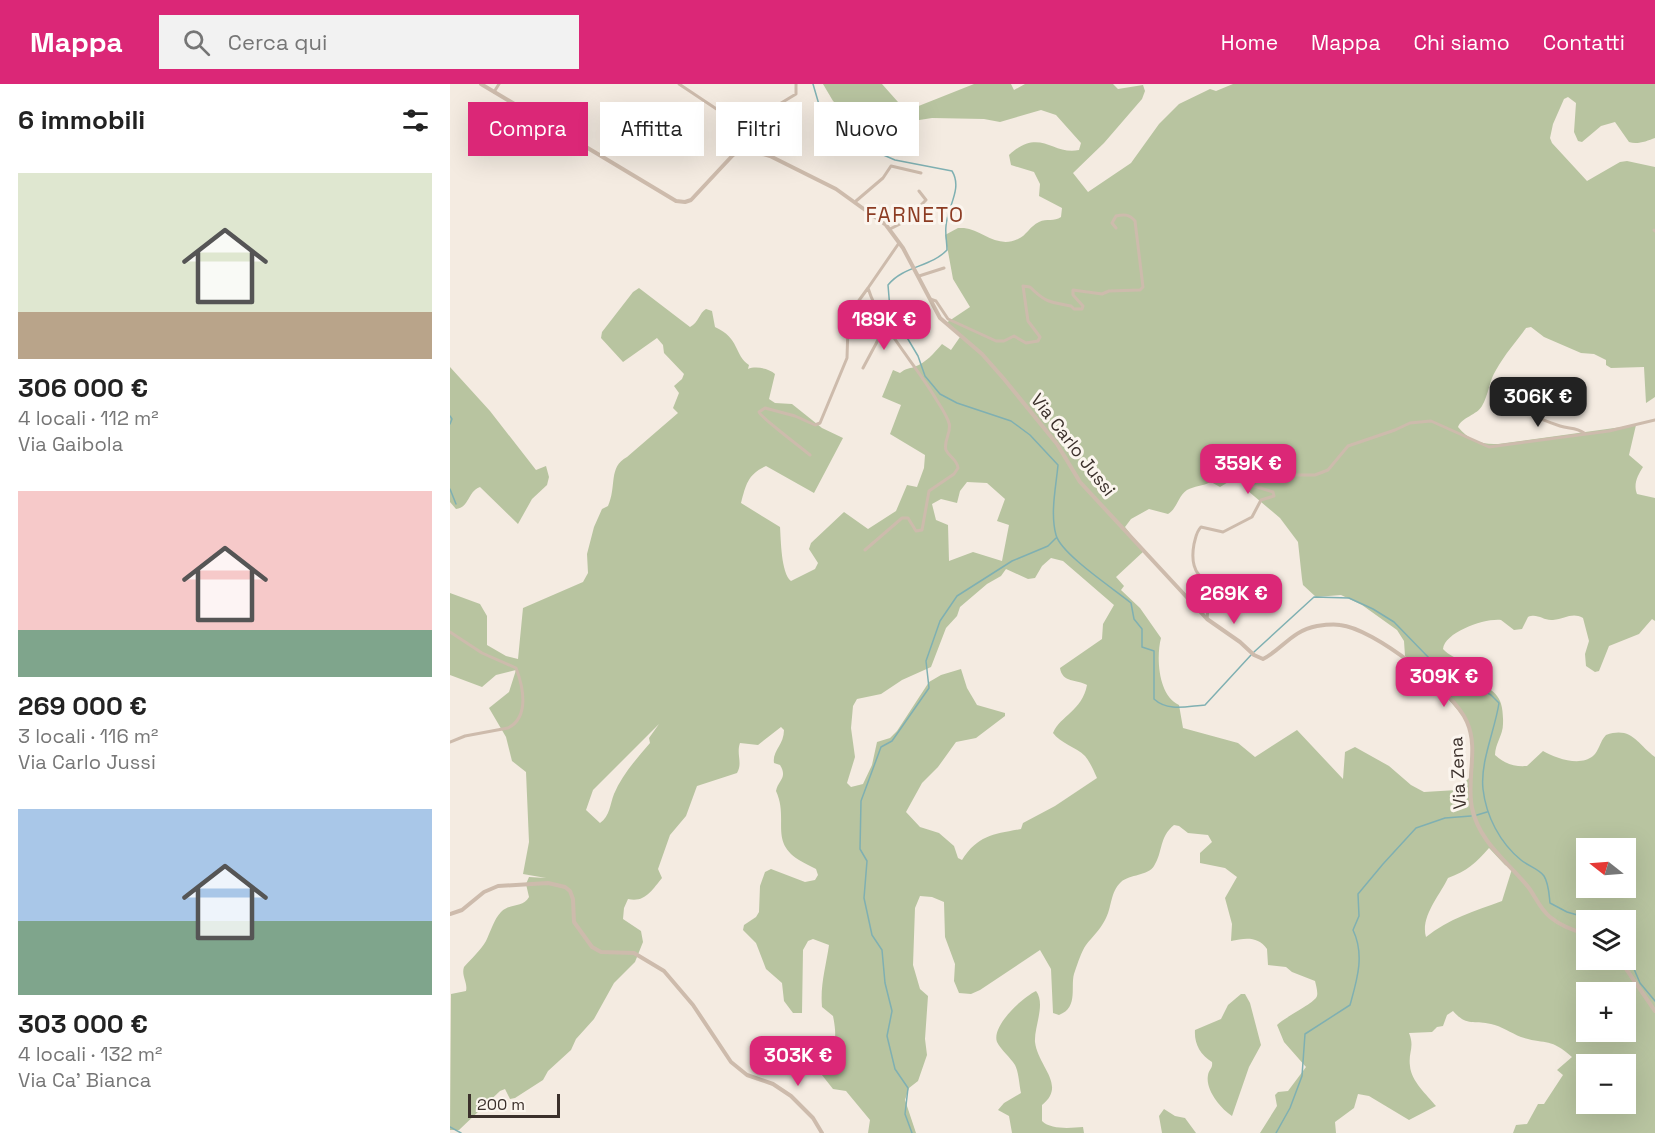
<!DOCTYPE html>
<html lang="it">
<head>
<meta charset="utf-8">
<style>
	:root { --surface:#fff; --page:#f2f2f2; --text:#222; --muted:#767676; --accent:#db2777 }
	body { margin:0; font-family:"Space Grotesk",sans-serif; background:var(--page); color:var(--text); height:100vh; display:flex; flex-direction:column; font-size:22px; white-space:nowrap }
	* { box-sizing:border-box; margin:0 }
	p { font-size:20px; color:var(--muted) }
	.icon { flex:none; width:33px; height:33px; fill:none; stroke:currentColor; stroke-width:2; stroke-linecap:round; stroke-linejoin:round }
	.map { position:relative; flex:1; overflow:hidden }
	.drawer { display:flex; flex-direction:column; background:var(--surface); width:450px }
	.drawer>* { flex:none }
	.hud { position:absolute; left:18px; top:18px; width:570px; height:54px; display:flex; gap:12px }
	.needle { width:39px; rotate:287deg }
	.tools { position:absolute; left:1126px; top:754px; display:grid; gap:12px }
	.tools a { display:grid; place-items:center; width:60px; height:60px; border-radius:0px; background:var(--surface); box-shadow:0 6px 24px #0002; font-size:30px }
	.scale { position:absolute; left:18px; bottom:15px; width:92px; box-sizing:border-box; padding-left:6px; border:3px solid #3b302b; border-top:0; font-size:16px; line-height:21px; white-space:nowrap; color:#3b302b; -webkit-text-stroke:4px #fbf5ee; paint-order:stroke }
	.price { position:absolute; translate:-50% -51px; padding:0 14px; border-radius:12px; background:var(--accent); color:#fff; font-size:20px; line-height:39px; filter:drop-shadow(0 2px 3px #0008) }
	.price::after { content:''; position:absolute; left:50%; top:36px; width:18px; height:14px; margin-left:-9px; background:inherit; clip-path:polygon(0 0,100% 0,50% 100%) }
	.price.active { background:#222; color:#fff }
	ul { padding:0; list-style:none }
	li { display:grid; align-content:center; gap:12px; height:318px; padding:0 18px }
	li span { display:grid; place-items:center; height:186px; border-radius:0px; color:#555 }
	li>.icon { margin-inline-start:auto }
	span .icon { width:108px; height:108px; fill:#fffc; stroke-width:1 }
	li b { font-size:26px }
	h2 { display:flex; justify-content:space-between; align-items:center; height:72px; padding:0 18px; font-size:26px }
	.tag { padding:0 21px; border-radius:0px; background:var(--surface); box-shadow:0 6px 24px #0002; font-size:21px; line-height:54px }
	.tag.active { background:var(--accent); color:#fff }
	header { display:flex; align-items:center; gap:36px; box-sizing:border-box; height:84px; padding:0 30px; background:var(--accent); color:#fff }
	header strong { font-size:28px }
	nav { display:flex; gap:33px; margin-inline-start:auto; font-size:21px }
	.search { width:420px; height:54px; background:var(--page); display:flex; align-items:center; gap:15px; box-sizing:border-box; padding:0 21px; border-radius:0px; color:var(--muted); font-size:22px }
	main { display:flex; flex:1; min-height:0 }
	.map>svg:first-child { display:block }
	.green { fill:#b8c4a0; fill-rule:evenodd }
	.lines { fill:none; stroke-linecap:round; stroke-linejoin:round }
	.stream { stroke:#7fb0b2; stroke-width:1.5 }
	.minor { stroke:#cdbbac; stroke-width:3 }
	.tertiary { stroke:#cdbbac; stroke-width:4 }
	.labels { text-anchor:middle; stroke-width:6; stroke-linejoin:round; paint-order:stroke }
	.street-label { font-size:18px; fill:#3b302b; stroke:#fbf5ee }
	.quarter-label { font-size:21px; letter-spacing:1.5px; fill:#8c3b22; stroke:#fbf5ee }
</style>
</head>
<body>
<header>
<strong>Mappa</strong>
<div class="search"><svg class="icon" aria-label="search" viewBox="0 0 24 24"><circle cx="10" cy="10" r="6"/><path d="M15 15l6 6"/></svg>Cerca qui</div>
<nav><a>Home</a><a>Mappa</a><a>Chi siamo</a><a>Contatti</a></nav>
</header>
<main>
<section class="drawer">
<h2>6 immobili<svg class="icon" aria-label="filters" viewBox="0 0 24 24"><path d="M4 7h16M4 17h16"/><circle cx="9" cy="7" r="2"/><circle cx="15" cy="17" r="2"/></svg></h2>
<ul>
<li><span style="background:linear-gradient(#dfe7d0 75%,#b9a48a 0)"><svg class="icon" aria-label="home" viewBox="0 0 24 24"><path d="M3 11l9-7 9 7M6 9v11h12V9"/></svg></span><div><b>306 000 €</b><p>4 locali · 112 m²</p><p>Via Gaibola</p></div></li>
<li><span style="background:linear-gradient(#f6c9c9 75%,#7fa58c 0)"><svg class="icon" aria-label="home" viewBox="0 0 24 24"><path d="M3 11l9-7 9 7M6 9v11h12V9"/></svg></span><div><b>269 000 €</b><p>3 locali · 116 m²</p><p>Via Carlo Jussi</p></div></li>
<li><span style="background:linear-gradient(#a9c7e8 60%,#7fa58c 0)"><svg class="icon" aria-label="home" viewBox="0 0 24 24"><path d="M3 11l9-7 9 7M6 9v11h12V9"/></svg></span><div><b>303 000 €</b><p>4 locali · 132 m²</p><p>Via Ca' Bianca</p></div></li>
</ul>
</section>
<div class="map">
<svg width="1205" height="1049" viewBox="0 0 1205 1049">
	<rect width="100%" height="100%" fill="#f4ebe1"/>
	<!-- green -->
	<path class="green" d="M373 0H432L456 27 524 0H561L564 6 575 0H663L668 5 693 1 695 7 692 15 654 59 623 89 638 108 681 79 709 40 729 20 760 5 766 7 783 0H1205V54C1197 57 1187 61 1179 58L1165 38 1151 42 1132 58 1128 57 1124 48 1126 19 1118 13 1114 15 1103 40 1100 54 1102 59 1137 97 1170 78 1177 77 1205 83V313L1196 319 1194 283 1161 284 1156 281V276L1144 270 1131 269 1094 253 1081 243 1076 244C1066 258 1055 270 1046 286 1039 297 1039 310 1032 322 1027 331 1012 333 1008 343 1019 356 1031 361 1048 360L1186 341 1179 371 1193 383C1188 391 1183 400 1187 410L1205 414V537L1202 535 1189 550 1159 562 1149 587 1145 588 1136 582 1135 570 1139 557 1133 534C1122 528 1115 535 1103 536 1093 537 1088 529 1078 533L1072 545 1064 546 1051 536C1035 534 995 548 993 565 999 572 1006 573 1012 578 1016 582 1018 590 1023 593 1044 609 1054 609 1053 640 1053 651 1045 660 1045 671 1055 680 1065 683 1077 682L1093 667C1105 674 1130 683 1143 672 1149 667 1150 657 1156 651 1182 642 1187 660 1205 673V1049H1063L1066 1041 1077 1040 1088 1020H1094L1113 991 1107 986 1122 973C1100 953 1096 961 1071 953 1061 949 1051 942 1041 940 1024 936 1017 943 1003 927L997 931 993 942 987 943 982 948 959 949C965 964 958 968 960 982 961 997 977 1011 986 1022L959 1036 919 1012 908 1010 904 1024 885 1038 886 1049H810L827 1022 825 1011 828 1008 838 1007 856 983 834 958 827 941C835 933 865 919 867 912 868 908 866 901 865 897L842 888 836 883 818 881 817 865C808 852 795 854 781 857L782 840 775 814 787 793 775 784 750 779V769L762 758 758 751 738 749 729 742 724 741C709 753 713 768 704 782 698 792 680 790 671 798 660 808 662 824 655 836 650 846 642 853 636 861 631 868 628 879 625 887 619 901 630 923 609 931L603 929 601 885 590 866 530 906 521 910 509 909 504 897 505 880 495 853 494 818 482 813 470 812 465 824 463 881 470 905 478 912 475 955 477 971 468 997 459 1004 455 1016 466 1049H418L420 1036 396 1007 383 1005 368 986C379 959 390 967 383 932L372 923C370 901 376 882 379 861L363 855 358 857 353 866 352 929H343L334 917 332 899 316 885 306 859 293 846 294 841 306 833 309 828 310 802 315 788 321 785 355 798 365 796 368 791 366 785C360 782 354 779 349 776 319 757 339 735 326 707 328 696 338 694 330 681L324 679C322 667 334 661 334 646L331 643 308 661 290 659C286 670 293 679 287 689L247 702 236 732 220 751 208 785 212 794C202 806 195 819 178 815L174 824 173 835 191 847 193 858 185 878 164 899 144 935 126 955 121 966 98 987 93 996 65 1014 60 1015 55 1005 50 1007 9 1046H0L1 910 16 907C18 898 11 892 14 883 21 875 30 867 36 857 40 849 44 835 51 828 60 819 73 824 79 813L76 800 79 793 96 794 73 790 79 758 76 688 62 677 56 653 39 624 59 608 66 586 46 591 32 603 0 591V509L30 520 37 532V561L56 572 68 575 73 524 133 498 138 489 137 470 144 443 152 425 158 422C167 402 158 383 177 373L228 329 223 324 229 309 224 302 232 295 234 290 214 269 213 261 207 254 173 278 151 254 152 248 183 208 189 204 240 243C249 238 249 229 256 225L262 227 265 243C290 254 284 271 299 281L298 285C305 282 319 284 325 290L319 315 325 319 342 320 372 344 393 354 364 409 316 382C298 390 296 400 291 419L330 443C331 456 331 489 341 497L365 485 368 479 359 465 361 459 394 428 418 445 446 427 457 401 467 403 474 384 475 371 440 350 451 321 432 313 443 286 450 289C456 284 458 285 464 283 476 279 484 269 492 260L501 266 510 253 496 239 520 223 503 195 495 151 508 144H514C532 146 547 165 568 155 576 152 580 142 589 138 597 134 604 138 611 133L612 124 589 112 590 100 584 88 561 81 559 71C590 42 603 72 629 66L631 59 606 31 591 26 550 38 534 35 482 34 463 37 452 32 455 28 415 47 383 17ZM794 390 798 407 830 434 848 458 852 495 853 501 866 513 891 511 912 521 947 546 954 557 955 572 974 587 1018 638 1022 664 1019 694 1007 706 974 708 961 701 939 682 905 663 895 668 893 695 847 646 805 673 788 659 733 644 729 621C708 612 706 573 711 554L690 524 671 506 674 502 666 493 694 467 675 443 681 435 699 425 718 430C727 425 728 412 737 406 744 402 753 402 761 398L770 403 780 397 782 391ZM517 398 537 399 555 415 547 437 559 441 552 477 523 468 499 477 498 441 486 436 482 420 491 415 507 419 510 407ZM601 474 613 477 664 521 653 540 652 555 610 584C612 599 627 595 637 601 632 627 611 631 603 649 610 659 626 663 635 672 640 678 644 687 647 694L605 722 573 739 571 745C544 750 528 751 512 776L508 774 504 762 489 749 470 743 456 728 472 699 488 683 506 658 526 654 555 632V629L527 621 517 604 511 585 491 591 479 598 447 647 440 654 427 658 422 681 413 700 401 703 397 699 405 673 401 644 403 622 407 615 431 610 452 596 481 583 496 544 507 532 510 523 537 500 551 492 556 485 578 495 585 494 592 482ZM209 640 199 654 200 659C187 674 172 691 164 710 160 720 160 732 150 739L136 726 143 706ZM1039 764 1055 781 1062 785 1052 817C1025 827 998 835 976 853 970 833 990 811 998 794 1017 787 1026 779 1039 764ZM1137 765H1176V804H1137ZM1137 837H1176V876H1137ZM1137 909H1176V948H1137ZM1137 981H1176V1020H1137Z
		M0 283 40 327 86 386 96 382 99 393 97 401 82 415 68 440 30 403C17 408 20 423 6 425L0 418Z
		M586 907C596 920 584 943 585 958 588 983 617 1001 592 1021V1037C601 1046 621 1044 633 1043L634 1049H562L559 1032 548 1026 554 1019 571 1009C569 1000 569 989 565 981 560 973 551 966 547 958 541 942 573 913 586 907Z
		M791 910H795L800 919 811 961 799 983 782 1032C771 1025 755 1006 758 991 759 985 763 985 762 978 750 971 744 959 745 946L771 935 778 921Z
		M714 1025 725 1032 735 1034 746 1049H712L709 1032Z"/>
	<g class="lines">
		<!-- stream -->
		<path class="stream" d="M363 0 370 24 378 34 415 63 445 76 502 87C513 105 497 123 496 142 495 150 497 158 497 166 481 183 453 182 438 201L440 225 468 272 475 292 490 310 507 319 561 337 580 351 608 381C606 403 600 429 606 451 611 470 664 505 681 519L684 535 692 545V563L704 567V615C718 628 738 622 755 621L801 571
			M0 332 2 335 0 340
			M0 405 6 420
			M804 568 864 513 899 514 923 525 944 538 980 575 990 592 1001 599H1020L1041 611 1049 619C1045 646 1030 678 1033 705 1036 732 1050 759 1071 776 1078 782 1089 785 1094 792 1099 800 1099 811 1100 819L1117 828 1148 837
			M1027 731 1037 728
			M1176 866 1190 899 1205 917
			M0 1043 11 1049
			M462 1049 455 1030 458 1004 445 985 437 952 442 927 435 899 432 866 422 851 414 814 417 777 410 765 411 717 431 663 442 657 479 604 476 577 490 537 507 512 562 477 598 462 606 454
			M826 1049 840 1024 852 992 855 950 900 921C907 896 915 871 903 846L909 832 908 810 933 780 966 744 995 734 1021 732"/>
		<!-- minor -->
		<path class="minor" d="M229 0 274 30 305 44
			M44 8 49 0
			M290 65 313 30 346 10V0
			M406 117 433 94 441 82 471 89
			M451 123 460 135
			M440 145 472 129 469 123 476 116 469 107
			M1204 146 1205 147
			M469 192 494 184
			M480 215 486 217 498 235 546 257H554L564 252 576 259 588 257 590 253 578 237 573 202 580 203C596 219 600 218 621 222L624 225H632L633 222 623 211V206L652 210 659 207 690 206 693 203 685 137C679 130 674 130 666 132L662 139 666 144
			M413 284 436 241
			M1057 317C1073 328 1092 336 1110 342 1119 345 1126 343 1134 349
			M360 371C352 364 310 333 309 328L315 324 345 332 365 341 370 339 397 274 398 242 402 226 418 204
			M415 466 452 434H458L466 447 472 446 479 407 504 390 508 384C507 375 499 373 496 366 493 357 502 348 499 339 496 329 488 319 483 310 462 276 430 242 418 204L449 159
			M757 535 758 525 776 509 775 505C750 498 739 487 744 460 746 453 746 448 751 443L773 448 802 433 811 416 824 412 823 408 801 401 799 396 802 391H865L878 386 898 362 945 346 960 339 981 337 1039 363 1159 347 1205 336
			M0 548 32 569 66 584C73 602 80 633 58 644L15 652 0 658"/>
		<!-- tertiary -->
		<path class="tertiary" d="M31 0 226 117 235 118 241 116 283 71 295 65 320 72 386 105 436 141 453 164 490 234 532 270 554 295 607 360 630 398 757 535 790 558 804 571 813 575C833 565 841 547 867 542 874 541 883 540 890 541 923 544 1004 607 1017 638 1029 665 1016 695 1022 724 1029 758 1058 778 1079 804 1086 814 1091 826 1100 833 1111 842 1124 847 1137 850
			M0 830 12 826 34 808 48 802 98 799 115 803 120 807 123 815 124 838 142 863 151 868 184 869 214 887 243 921 281 978 297 991 323 1000 341 1012 363 1034 372 1049
			M1170 876 1205 927"/>
	</g>
	<g class="labels">
		<!-- street labels -->
		<g class="street-label">
			<text transform="translate(623 361) rotate(52)" y="6">Via Carlo Jussi</text>
			<text transform="translate(1008 689) rotate(-93)" y="6">Via Zena</text>
		</g>
		<!-- quarter labels -->
		<g class="quarter-label">
			<text x="465" y="138">FARNETO</text>
		</g>
	</g>
</svg>
<div class="tools">
<a><svg class="needle" viewBox="-14 -14 28 28"><path d="M0-13l5 13h-10z" fill="#e53935"/><path d="M0 13l5-13h-10z" fill="#767676"/></svg></a>
<a><svg class="icon" aria-label="layers" viewBox="0 0 24 24"><path d="M12 4l9 5-9 5-9-5zM3 14l9 5 9-5"/></svg></a>
<a>+</a>
<a>−</a>
</div>
<div class="scale">200 m</div>
<b class="price" style="left:434px;top:267px">189K €</b>
<b class="price active" style="left:1088px;top:344px">306K €</b>
<b class="price" style="left:798px;top:411px">359K €</b>
<b class="price" style="left:784px;top:541px">269K €</b>
<b class="price" style="left:994px;top:624px">309K €</b>
<b class="price" style="left:348px;top:1003px">303K €</b>
<div class="hud">
<a class="tag active">Compra</a>
<a class="tag">Affitta</a>
<a class="tag">Filtri</a>
<a class="tag">Nuovo</a>
</div>
</div>
</main>
</body>
</html>
